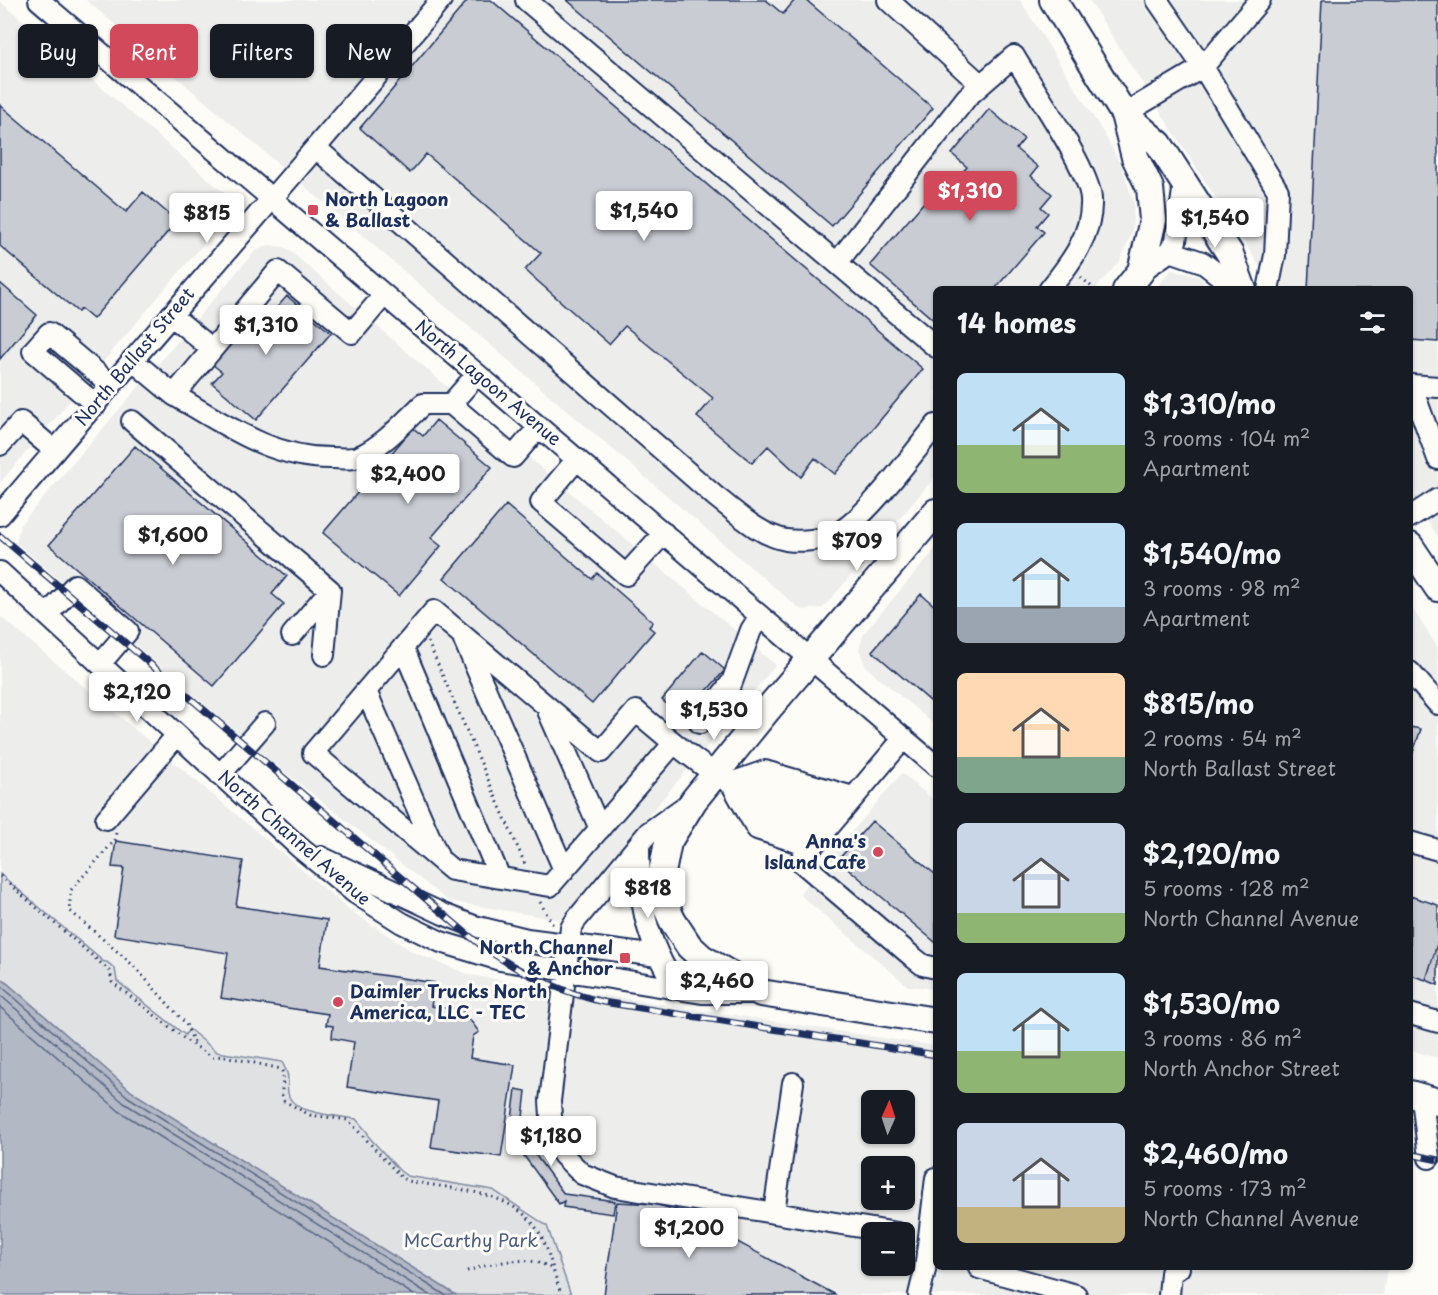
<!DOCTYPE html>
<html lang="en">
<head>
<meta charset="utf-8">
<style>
	:root { --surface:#171b24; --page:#242831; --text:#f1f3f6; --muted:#9ea1a6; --accent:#d1495b }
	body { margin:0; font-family:"Playpen Sans",sans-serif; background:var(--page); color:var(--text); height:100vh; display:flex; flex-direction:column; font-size:22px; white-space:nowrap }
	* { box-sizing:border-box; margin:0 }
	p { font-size:20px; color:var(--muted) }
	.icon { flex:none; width:33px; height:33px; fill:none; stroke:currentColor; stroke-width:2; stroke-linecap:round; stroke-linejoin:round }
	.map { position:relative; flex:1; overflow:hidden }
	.details { position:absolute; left:933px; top:286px; width:480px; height:984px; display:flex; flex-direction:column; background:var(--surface); border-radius:9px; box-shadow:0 2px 4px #0004 }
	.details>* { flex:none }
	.guide { position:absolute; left:18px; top:24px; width:570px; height:54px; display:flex; gap:12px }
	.needle { width:39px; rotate:3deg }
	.controls { position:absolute; left:861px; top:1090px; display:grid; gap:12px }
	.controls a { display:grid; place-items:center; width:54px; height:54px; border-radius:9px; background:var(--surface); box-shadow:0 2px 4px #0004; font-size:30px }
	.price { position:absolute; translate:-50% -51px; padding:0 14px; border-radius:6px; background:#fff; color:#222; font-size:20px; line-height:39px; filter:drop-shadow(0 2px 3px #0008) }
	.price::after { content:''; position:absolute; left:50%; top:36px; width:18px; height:14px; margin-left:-9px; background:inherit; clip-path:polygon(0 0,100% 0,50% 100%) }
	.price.on { background:var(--accent); color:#fff }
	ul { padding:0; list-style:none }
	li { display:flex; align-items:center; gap:18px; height:150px; padding:0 24px }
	li span { display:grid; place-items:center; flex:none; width:168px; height:120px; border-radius:9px; color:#555 }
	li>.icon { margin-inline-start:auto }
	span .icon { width:72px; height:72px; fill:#fffc; stroke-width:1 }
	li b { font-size:26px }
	h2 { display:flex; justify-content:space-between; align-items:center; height:72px; padding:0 24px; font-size:26px }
	.pill { padding:0 21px; border-radius:9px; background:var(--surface); box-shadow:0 2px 4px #0004; font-size:21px; line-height:54px }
	.pill.on { background:var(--accent); color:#fff }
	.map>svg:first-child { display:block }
	.built { fill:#edeeec; fill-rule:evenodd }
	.green { fill:#e0e1e3; stroke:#7e88a0; stroke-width:1.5 }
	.water { fill:#b3b8c5; stroke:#76819c; stroke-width:1.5 }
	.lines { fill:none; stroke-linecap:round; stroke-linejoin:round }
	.shore { stroke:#586687; stroke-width:1.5 }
	.building { fill:#c9ccd3; stroke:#1b2f5e; stroke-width:1.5 }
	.minor-casing { stroke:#1b2f5e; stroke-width:24 }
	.major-casing { stroke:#1b2f5e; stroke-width:30 }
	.path { stroke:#1b2f5e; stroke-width:3; stroke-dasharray:1.5 4.5; stroke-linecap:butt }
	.minor { stroke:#fdfcf7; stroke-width:20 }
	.major { stroke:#fdfcf7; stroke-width:26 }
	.rail-casing { stroke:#1b2f5e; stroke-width:7 }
	.rail { stroke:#fdfcf7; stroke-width:4.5; stroke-dasharray:14; stroke-linecap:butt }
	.poi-dot { fill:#d1495b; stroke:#fdfcf7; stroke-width:2 }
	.labels { text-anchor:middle; stroke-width:6; stroke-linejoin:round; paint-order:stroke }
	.poi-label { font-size:18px; font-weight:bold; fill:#1b2f5e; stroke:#fdfcf7; text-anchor:start }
	.street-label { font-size:18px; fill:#1b2f5e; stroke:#fdfcf7 }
	.park-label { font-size:18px; fill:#4c5c7f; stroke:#fdfcf7 }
</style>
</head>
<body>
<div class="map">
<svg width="1438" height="1295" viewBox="0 0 1438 1295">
	<rect width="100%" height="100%" fill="#fdfcf7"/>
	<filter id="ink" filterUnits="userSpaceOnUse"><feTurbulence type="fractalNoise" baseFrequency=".0167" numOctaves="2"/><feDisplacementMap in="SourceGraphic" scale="12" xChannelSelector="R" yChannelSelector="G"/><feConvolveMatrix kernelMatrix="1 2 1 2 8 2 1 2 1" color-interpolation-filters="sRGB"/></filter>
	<g filter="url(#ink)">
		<!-- built -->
		<path class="built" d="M86 0H1020L1106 137 1122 167 1134 203 1132 233 1120 261 1095 289 936 290V476L823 608 801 610Z
			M1089 0H1438V537L1410 496V290L1274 289Z
			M0 1 228 196 231 206 217 228 0 483Z
			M269 245 284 247 289 250 534 462 776 665 560 920 448 901 272 762 16 543 20 525 255 251Z
			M1171 270 1200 277 1208 289H1155Z
			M936 548V726L866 667 859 649 864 633Z
			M1410 605 1438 648V1058L1410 1050Z
			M0 616 351 911 413 952 470 975 936 1046V1268H1387L1383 1295H571L547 1227 509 1200 407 1176 399 1170 368 1136 367 1133 356 1119 313 1112 292 1101 288 1091 290 1077 217 1052 189 1029 185 1036 117 983 115 968 108 962H104L0 874ZM872 1101H904V1134H872ZM872 1167H904V1200H872ZM872 1233H904V1266H872Z
			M902 773 936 802V989L908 986 799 894Z"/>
		<!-- green -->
		<path class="green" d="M0 874 104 962H107L115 969 117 981 185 1035 189 1029 217 1052 282 1062C292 1081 286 1077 288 1093 291 1114 339 1116 356 1119L368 1133V1136L399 1170 407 1176 493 1190 547 1226 571 1295H456L132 1092 0 977Z"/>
		<!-- water -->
		<path class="water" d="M0 977 132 1092 456 1295H0Z"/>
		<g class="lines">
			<!-- shore -->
			<path class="shore" d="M0 985 128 1097 445 1295
				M0 995 124 1103 430 1295
				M0 1007 119 1111 414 1295"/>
		</g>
		<!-- building -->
		<path class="building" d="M468 0H491L923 369 835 474 815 458 801 477 768 446 752 463 697 417 713 398 625 326 609 344 525 270 541 253 426 154 410 173 360 128Z
			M567 0H766L783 14 795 0H806L933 108 832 226Z
			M1322 0H1438V342L1410 340V290H1308Z
			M0 105 126 212 143 192 177 221 93 319 81 309 78 312 0 246Z
			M989 109 1024 139 1016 149 1038 167 1031 176 1052 194 1041 207 1048 213 1037 226 1044 232 994 290H936V322L870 265 937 187 945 193 967 167 952 154Z
			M0 283 37 315 0 359Z
			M287 296 331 333 256 420 212 383 222 372 208 361 245 317 259 328Z
			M436 420 492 467 431 538 441 546 399 596 323 533 413 428 423 436Z
			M135 446 287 576 272 594 284 604 214 686 49 545Z
			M506 505 592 579 597 573 653 622 649 627 654 631 592 704 444 578Z
			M921 594 936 607V706L872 651Z
			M703 651 725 670 683 718 662 700Z
			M1410 727 1421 729 1410 761Z
			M872 821 936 875V943L838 860Z
			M116 841 243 861 236 906 327 920 320 966 435 983 431 1006 453 1009 459 1005 479 1032 473 1036 470 1058 515 1065 501 1157 431 1147 438 1101 347 1087 354 1042 332 1038 333 1026 326 1025 328 1014 221 998 228 953 114 935 124 868 112 867Z
			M1410 896 1438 905V941L1426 980 1410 975Z
			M1438 941V985L1426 980Z
			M516 1089 526 1091 521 1135 564 1194 615 1201 613 1214 563 1207 564 1201 559 1204 511 1138 516 1135H510Z
			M617 1202 654 1204 680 1211 836 1295H604Z"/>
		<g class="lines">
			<defs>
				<path id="minor" d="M39 0 936 766
					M526 0 936 347
					M888 0 980 84
					M1157 0 1203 67 1278 191 1275 255 1268 290
					M1124 114 1203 67 1260 0
					M316 148 716 497C737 513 759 535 786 540 801 542 823 540 836 534 866 519 913 453 936 425
					M1170 251 1202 262 1238 290
					M837 263 967 97 1014 56C1031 85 1090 170 1091 199 1093 234 1070 264 1049 290
					M1141 271 1170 251 1176 241 1184 183
					M171 315 212 349
					M132 360 174 395 278 271 352 333 384 295
					M1438 387 1411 385 1438 459
					M174 395C224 424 272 459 333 458 341 458 353 460 360 456 384 445 404 422 423 404H451L513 457 539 427
					M451 404 477 374
					M96 405 33 351 49 333 111 385
					M132 421 330 590 292 635
					M0 445 21 422 55 451
					M577 459 541 502 626 575 664 533
					M0 515C146 343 296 173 441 0
					M1410 517 1438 499
					M0 572 299 847 355 893 402 923 441 942 500 960 702 993H761
					M47 615 75 585 128 631 100 664
					M464 640 564 870
					M403 647 500 878
					M324 655 330 590
					M1410 672 1438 704
					M366 691 438 856
					M548 711 600 829
					M700 723 732 682 751 630 760 616
					M904 738 800 861 914 958 923 965 936 968
					M674 743 550 886 452 870 313 753 434 611 601 752 636 711C677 746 718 782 769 803 788 812 810 817 830 824
					M220 775 265 723
					M731 783 765 771 853 797
					M731 783 757 829 812 847
					M745 784 760 785 841 811
					M747 800 763 816 821 835
					M687 805 649 832 576 920 571 928 550 1101 552 1131 563 1155 582 1174 615 1187 897 1233
					M106 819 177 735
					M1410 842 1438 850
					M639 845C639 904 645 938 677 989
					M321 857 443 914 474 926 527 939 658 956
					M1410 1014 1438 1022
					M1422 1098 1429 1158
					M774 1212 793 1083
					M979 1268 1076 1295
					M919 1295 925 1270 936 1178
					M1169 1295 1171 1273 1179 1268"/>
				<path id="major" d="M1053 0 1124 114 1159 144 1230 254 1243 290
					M1124 114 1135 157 1150 188 1153 220 1141 271 1126 290
					M936 512 768 709 694 800 668 842 662 873 666 906 672 920 689 946 702 958 761 993 936 1021
					M1410 546 1438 588
					M1410 1094 1438 1102"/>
			</defs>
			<!-- minor casing -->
			<use href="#minor" class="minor-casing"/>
			<!-- major casing -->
			<use href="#major" class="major-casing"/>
			<!-- path -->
			<path class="path" d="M1081 277 1095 290
				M848 546 863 568
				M428 642 525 864
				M116 833 115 840 71 890 69 910 133 965 186 1024 195 1045
				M0 876 110 971 112 982 190 1043 213 1057 224 1056 281 1069C287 1080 278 1091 284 1101L310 1115 348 1120 401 1177 408 1181C454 1190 519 1189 542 1238 551 1257 554 1277 562 1295
				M540 902 553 925
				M467 1271C494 1263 528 1253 552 1269"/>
			<!-- minor -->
			<use href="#minor" class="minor"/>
			<!-- major -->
			<use href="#major" class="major"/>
			<defs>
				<path id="rail" d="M0 536 467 934C508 968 551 989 603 1002L936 1055
					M1410 1154 1438 1160"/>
			</defs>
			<!-- rail casing -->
			<use href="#rail" class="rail-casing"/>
			<!-- rail -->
			<use href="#rail" class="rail"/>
		</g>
	</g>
	<!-- markers -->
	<g class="poi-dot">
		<rect x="307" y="204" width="12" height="12" rx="3"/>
		<circle cx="878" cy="852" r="6"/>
		<rect x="619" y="952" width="12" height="12" rx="3"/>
		<circle cx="338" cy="1002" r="6"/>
	</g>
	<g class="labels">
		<!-- poi labels -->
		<g class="poi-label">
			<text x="325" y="206">North Lagoon<tspan x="325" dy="21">&amp; Ballast</tspan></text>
			<text x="866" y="848" text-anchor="end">Anna's<tspan x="866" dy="21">Island Cafe</tspan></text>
			<text x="613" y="954" text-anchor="end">North Channel<tspan x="613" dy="21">&amp; Anchor</tspan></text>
			<text x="350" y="998">Daimler Trucks North<tspan x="350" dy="21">America, LLC - TEC</tspan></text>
		</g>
		<!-- street labels -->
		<g class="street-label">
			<text transform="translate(135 357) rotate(-50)" y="6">North Ballast Street</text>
			<text transform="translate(488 383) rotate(40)" y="6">North Lagoon Avenue</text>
			<text transform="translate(294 838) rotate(41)" y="6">North Channel Avenue</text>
		</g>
		<!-- park labels -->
		<g class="park-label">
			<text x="471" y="1247">McCarthy Park</text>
		</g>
	</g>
</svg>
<div class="controls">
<a><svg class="needle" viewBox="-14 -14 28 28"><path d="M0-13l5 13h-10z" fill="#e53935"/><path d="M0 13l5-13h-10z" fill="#9ea1a6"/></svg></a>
<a>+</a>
<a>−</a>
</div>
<b class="price on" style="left:970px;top:222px">$1,310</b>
<b class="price" style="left:644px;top:242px">$1,540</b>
<b class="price" style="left:207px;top:244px">$815</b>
<b class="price" style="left:1215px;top:249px">$1,540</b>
<b class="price" style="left:266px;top:356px">$1,310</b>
<b class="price" style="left:408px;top:505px">$2,400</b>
<b class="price" style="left:173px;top:566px">$1,600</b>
<b class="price" style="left:857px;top:572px">$709</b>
<b class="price" style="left:137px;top:723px">$2,120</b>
<b class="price" style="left:714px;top:741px">$1,530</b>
<b class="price" style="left:648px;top:919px">$818</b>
<b class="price" style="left:717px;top:1012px">$2,460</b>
<b class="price" style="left:551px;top:1167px">$1,180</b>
<b class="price" style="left:689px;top:1259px">$1,200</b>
<div class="guide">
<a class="pill">Buy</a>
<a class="pill on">Rent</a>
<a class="pill">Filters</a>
<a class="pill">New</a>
</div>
<section class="details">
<h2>14 homes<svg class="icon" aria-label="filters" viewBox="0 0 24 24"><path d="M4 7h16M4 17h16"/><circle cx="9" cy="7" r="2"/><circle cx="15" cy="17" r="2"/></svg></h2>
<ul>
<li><span style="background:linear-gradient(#bfe0f5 60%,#8fb573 0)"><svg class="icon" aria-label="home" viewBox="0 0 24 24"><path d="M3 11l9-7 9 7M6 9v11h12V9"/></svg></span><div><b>$1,310/mo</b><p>3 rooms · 104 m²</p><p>Apartment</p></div></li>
<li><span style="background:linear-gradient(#bfe0f5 70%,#9aa5b1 0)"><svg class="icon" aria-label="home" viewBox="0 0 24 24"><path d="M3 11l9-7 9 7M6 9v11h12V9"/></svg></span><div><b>$1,540/mo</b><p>3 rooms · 98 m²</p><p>Apartment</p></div></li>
<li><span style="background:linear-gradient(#ffd9b3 70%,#7fa58c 0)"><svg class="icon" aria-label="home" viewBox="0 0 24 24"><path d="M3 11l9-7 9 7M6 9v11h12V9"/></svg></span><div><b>$815/mo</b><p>2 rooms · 54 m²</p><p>North Ballast Street</p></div></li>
<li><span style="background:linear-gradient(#c9d6e8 75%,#8fb573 0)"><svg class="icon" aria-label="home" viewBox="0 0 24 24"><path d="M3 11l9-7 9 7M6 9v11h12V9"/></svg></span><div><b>$2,120/mo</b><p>5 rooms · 128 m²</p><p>North Channel Avenue</p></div></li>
<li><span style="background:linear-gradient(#bfe0f5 65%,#8fb573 0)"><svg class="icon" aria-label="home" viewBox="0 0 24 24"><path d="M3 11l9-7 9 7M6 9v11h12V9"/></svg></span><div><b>$1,530/mo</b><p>3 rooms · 86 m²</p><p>North Anchor Street</p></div></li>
<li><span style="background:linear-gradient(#c9d6e8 70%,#c2b280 0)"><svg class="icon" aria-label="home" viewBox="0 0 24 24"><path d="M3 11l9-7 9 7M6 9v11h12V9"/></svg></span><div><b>$2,460/mo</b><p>5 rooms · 173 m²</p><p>North Channel Avenue</p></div></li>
</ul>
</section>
</div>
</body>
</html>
